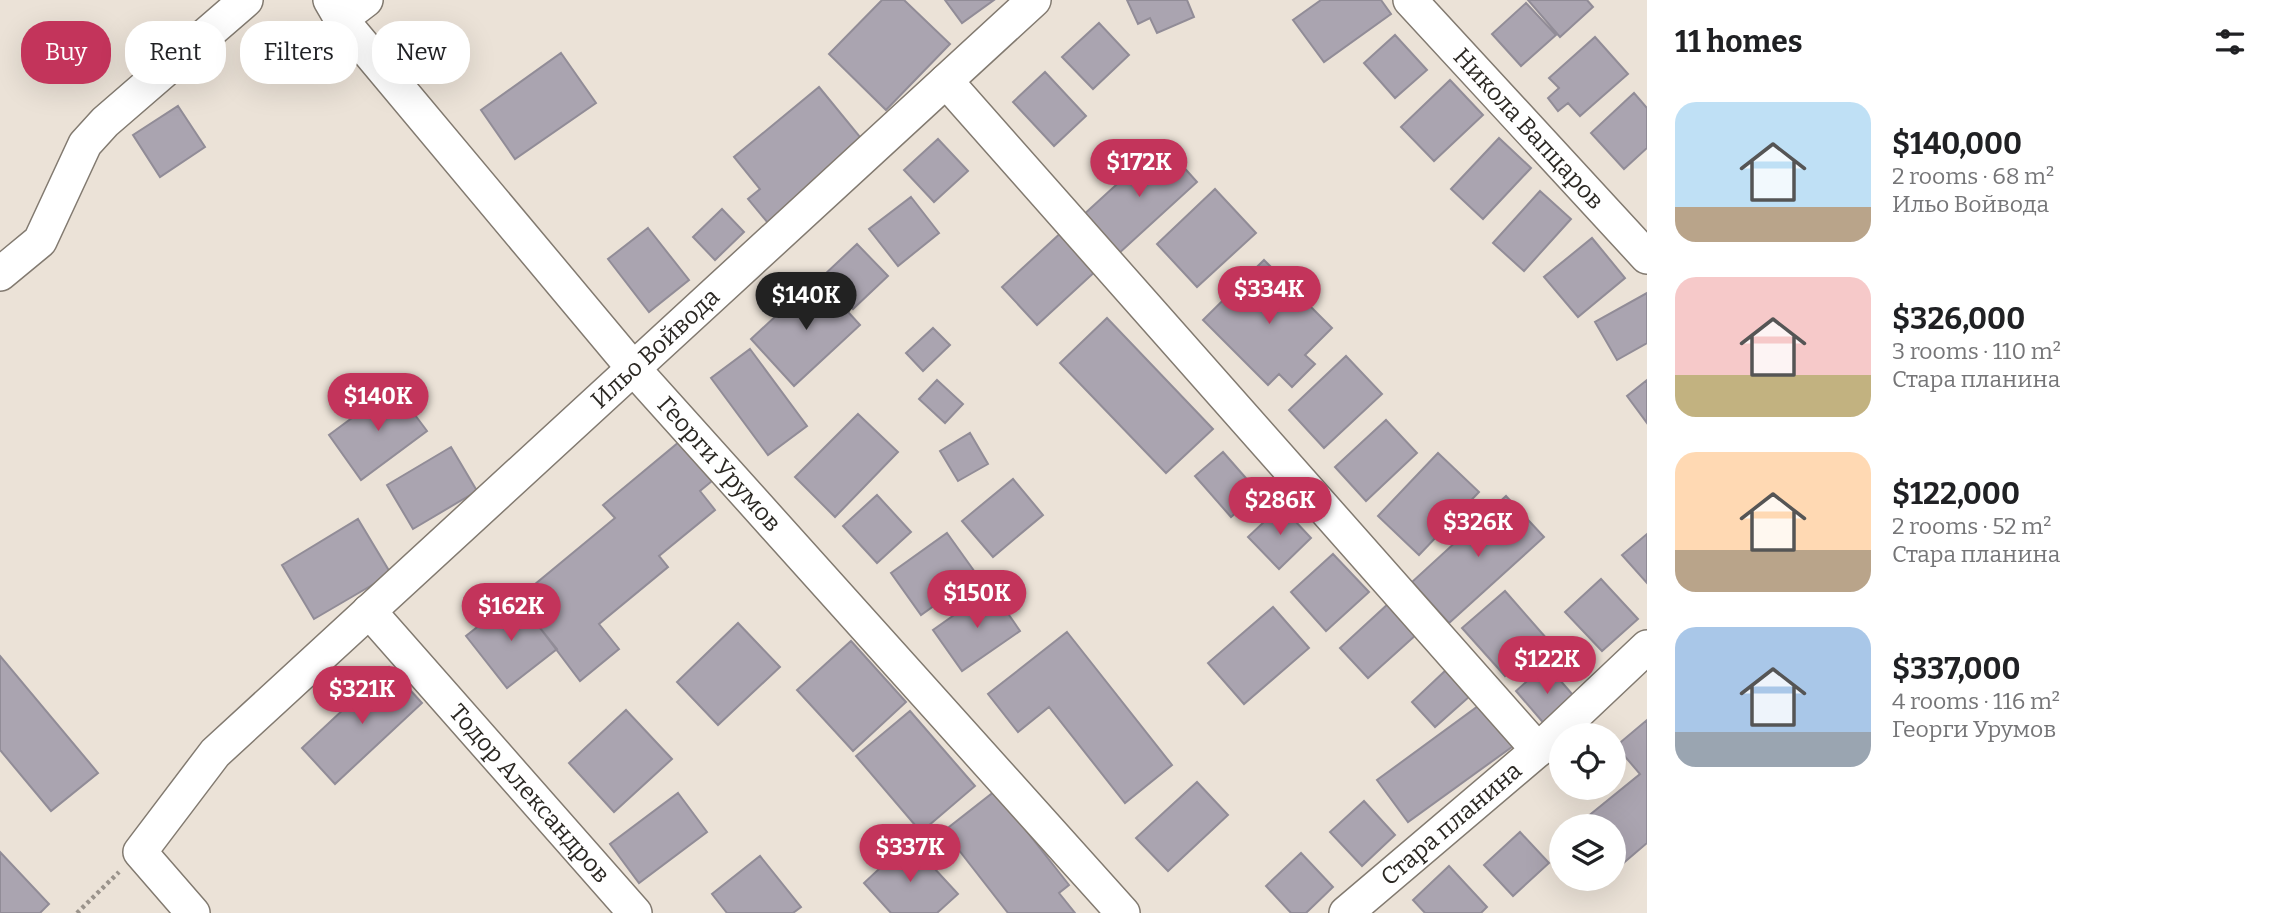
<!DOCTYPE html>
<html lang="en">
<head>
<meta charset="utf-8">
<style>
	:root { --surface:#fff; --page:#f2f2f2; --text:#202124; --muted:#757577; --accent:#c3345b }
	body { margin:0; font-family:Bitter,serif; background:var(--page); color:var(--text); height:100vh; display:flex; flex-direction:column; font-size:26px; white-space:nowrap }
	* { box-sizing:border-box; margin:0 }
	p { font-size:23px; color:var(--muted) }
	.icon { flex:none; width:38px; height:38px; fill:none; stroke:currentColor; stroke-width:2; stroke-linecap:round; stroke-linejoin:round }
	.map { position:relative; flex:1; overflow:hidden }
	.sheet { display:flex; flex-direction:column; background:var(--surface); width:630px }
	.sheet>* { flex:none }
	.banner { position:absolute; left:21px; top:21px; width:665px; height:63px; display:flex; gap:14px }
	.controls { position:absolute; left:1549px; top:723px; display:grid; gap:14px }
	.controls a { display:grid; place-items:center; width:77px; height:77px; border-radius:50%; background:var(--surface); box-shadow:0 7px 28px #0002; font-size:35px }
	.price { position:absolute; translate:-50% -60px; padding:0 16px; border-radius:24px; background:var(--accent); color:#fff; font-size:23px; line-height:46px; filter:drop-shadow(0 2px 4px #0008) }
	.price::after { content:''; position:absolute; left:50%; top:42px; width:21px; height:16px; margin-left:-10px; background:inherit; clip-path:polygon(0 0,100% 0,50% 100%) }
	.price.active { background:#222; color:#fff }
	ul { padding:0; list-style:none }
	li { display:flex; align-items:center; gap:21px; height:175px; padding:0 28px }
	li span { display:grid; place-items:center; flex:none; width:196px; height:140px; border-radius:21px; color:#555 }
	li>.icon { margin-inline-start:auto }
	span .icon { width:84px; height:84px; fill:#fffc; stroke-width:1 }
	li b { font-size:30px }
	h2 { display:flex; justify-content:space-between; align-items:center; height:84px; padding:0 28px; font-size:30px }
	.pill { padding:0 24px; border-radius:28px; background:var(--surface); box-shadow:0 7px 28px #0002; font-size:24px; line-height:63px }
	.pill.active { background:var(--accent); color:#fff }
	main { display:flex; flex:1; min-height:0 }
	.map>svg:first-child { display:block }
	.building { fill:#aaa4b0; stroke:#918c97; stroke-width:2 }
	.lines { fill:none; stroke-linecap:round; stroke-linejoin:round }
	.street-casing { stroke:#827a70; stroke-width:36 }
	.path { stroke:#9a938b; stroke-width:4.5; stroke-dasharray:3.5 3.5; stroke-linecap:butt }
	.street { stroke:#fff; stroke-width:33 }
	.labels { text-anchor:middle; stroke-width:5; stroke-linejoin:round; paint-order:stroke }
	.street-label { font-size:24px; fill:#2b2823; stroke:#fff }
</style>
</head>
<body>
<main>
<div class="map">
<svg width="1647" height="913" viewBox="0 0 1647 913">
	<rect width="100%" height="100%" fill="#ebe2d7"/>
	<!-- building -->
	<path class="building" d="M882 0H904L950 44 886 110 829 54Z
		M945 0H994L962 23Z
		M1127 0H1187L1194 17 1157 33 1150 18 1138 24Z
		M1321 0H1381L1391 14 1324 62 1293 20Z
		M1528 0H1587L1593 7 1560 37Z
		M1526 3 1556 35 1521 66 1492 34Z
		M1099 23 1129 55 1093 89 1062 57Z
		M1395 35 1427 70 1395 98 1364 63Z
		M1595 37 1628 74 1580 116 1568 103 1558 111 1548 98 1559 88 1549 78Z
		M561 53 596 103 515 159 481 110Z
		M1045 72 1086 116 1054 146 1013 102Z
		M1450 80 1483 115 1434 161 1401 127Z
		M819 87 865 143 768 223 748 199 760 189 734 157Z
		M1634 93 1647 108V148L1624 169 1591 133Z
		M178 106 205 147 160 177 133 135Z
		M1499 138 1531 168 1483 219 1451 189Z
		M938 139 968 171 934 202 904 170Z
		M1162 143 1197 182 1117 255 1081 217Z
		M1215 189 1256 233 1197 287 1157 244Z
		M1540 191 1571 219 1524 271 1493 243Z
		M911 197 939 233 898 266 869 229Z
		M722 209 744 232 715 260 693 237Z
		M648 228 689 280 649 312 608 259Z
		M1064 230 1099 268 1037 325 1002 287Z
		M1592 238 1625 278 1578 317 1544 277Z
		M857 244 888 276 853 309 823 276Z
		M1264 260 1332 328 1305 355 1315 364 1292 387 1279 374 1268 385 1203 320Z
		M817 278 860 325 794 386 751 339Z
		M1647 293V343L1617 360 1595 322Z
		M1107 318 1213 429 1166 473 1060 363Z
		M933 328 950 345 923 371 906 353Z
		M750 349 807 426 768 455 711 378Z
		M1346 356 1382 394 1324 448 1289 410Z
		M937 380 963 404 945 423 919 399Z
		M1647 380V423L1627 396Z
		M394 387 427 431 361 480 329 435Z
		M858 414 898 452 835 517 795 477Z
		M1386 420 1417 453 1366 501 1335 467Z
		M970 433 988 464 958 481 940 451Z
		M679 442 712 481 700 491 715 510 659 556 668 567 599 624 619 649 580 681 537 624 548 615 528 590 615 518 603 505Z
		M451 447 477 491 413 529 387 485Z
		M1223 452 1259 493 1231 517 1195 476Z
		M1438 453 1479 492 1419 555 1378 516Z
		M1013 479 1043 515 993 557 962 521Z
		M877 495 911 532 877 563 843 526Z
		M1506 496 1544 537 1449 623 1412 582Z
		M1281 506 1311 538 1279 569 1248 537Z
		M358 519 391 574 314 619 282 565Z
		M947 533 977 575 921 615 891 573Z
		M1647 534V583L1622 555Z
		M1333 554 1369 592 1326 631 1291 592Z
		M1601 579 1638 619 1602 651 1565 612Z
		M991 589 1020 631 962 671 933 630Z
		M1505 591 1547 639 1505 676 1462 628Z
		M515 597 557 649 507 688 466 636Z
		M1388 604 1417 634 1368 678 1340 648Z
		M1273 607 1309 648 1244 704 1208 663Z
		M738 623 780 667 718 725 677 682Z
		M1067 632 1172 765 1125 803 1049 707 1018 732 988 694Z
		M851 641 906 702 853 751 797 690Z
		M0 656 98 773 51 811 0 750Z
		M1546 664 1578 701 1547 727 1516 691Z
		M389 667 422 703 335 784 302 748Z
		M1446 670 1470 696 1435 727 1412 702Z
		M1485 701 1516 744 1408 822 1377 780Z
		M626 710 672 759 614 812 569 763Z
		M910 711 975 786 921 832 856 756Z
		M1647 720V843L1614 871V826H1576L1640 774 1616 746Z
		M1197 782 1228 815 1168 871 1136 838Z
		M995 791 1069 885 1059 893 1075 913H1008L944 831Z
		M678 793 707 832 639 883 610 844Z
		M1364 801 1395 835 1362 866 1330 832Z
		M1520 832 1549 863 1513 896 1484 865Z
		M909 841 958 894 937 913H891L864 883Z
		M0 852 49 904 40 913H0Z
		M1301 853 1333 887 1306 913H1291L1266 886Z
		M760 856 801 907 793 913H727L712 894Z
		M1449 866 1487 907 1481 913H1425L1413 900Z"/>
	<g class="lines">
		<defs>
			<g id="street">
				<path id="s1" d="M330 0 341 19 633 368 1123 913"/>
				<path id="s2" d="M1410 0 1647 257"/>
				<path d="M341 19 366 0"/>
				<path d="M946 81 1538 750"/>
				<path d="M0 274 40 241 85 144 105 122 246 0"/>
				<path id="s3" d="M369 611 635 913"/>
				<path id="s4" d="M193 913 140 852 215 753 1034 0"/>
				<path id="s5" d="M1346 913 1538 750 1647 647"/>
			</g>
		</defs>
		<!-- street casing -->
		<use href="#street" class="street-casing"/>
		<!-- path -->
		<path class="path" d="M77 913 119 872"/>
		<!-- street -->
		<use href="#street" class="street"/>
	</g>
	<g class="labels">
		<!-- street labels -->
		<g class="street-label">
			<text dy="8" stroke="none"><textPath href="#s2" startOffset="175">Никола Вапцаров</textPath></text>
			<text dy="8" stroke="none"><textPath href="#s4" startOffset="803">Ильо Войвода</textPath></text>
			<text dy="8" stroke="none"><textPath href="#s1" startOffset="606">Георги Урумов</textPath></text>
			<text dy="8" stroke="none"><textPath href="#s3" startOffset="243">Тодор Александров</textPath></text>
			<text dy="8" stroke="none"><textPath href="#s5" startOffset="138">Стара планина</textPath></text>
		</g>
	</g>
</svg>
<div class="controls">
<a><svg class="icon" aria-label="locate" viewBox="0 0 24 24"><circle cx="12" cy="12" r="6"/><path d="M12 2v4M12 18v4M2 12h4M18 12h4"/></svg></a>
<a><svg class="icon" aria-label="layers" viewBox="0 0 24 24"><path d="M12 4l9 5-9 5-9-5zM3 14l9 5 9-5"/></svg></a>
</div>
<b class="price" style="left:1139px;top:199px">$172K</b>
<b class="price" style="left:1269px;top:326px">$334K</b>
<b class="price active" style="left:806px;top:332px">$140K</b>
<b class="price" style="left:378px;top:433px">$140K</b>
<b class="price" style="left:1280px;top:537px">$286K</b>
<b class="price" style="left:1478px;top:559px">$326K</b>
<b class="price" style="left:977px;top:630px">$150K</b>
<b class="price" style="left:511px;top:643px">$162K</b>
<b class="price" style="left:1547px;top:696px">$122K</b>
<b class="price" style="left:362px;top:726px">$321K</b>
<b class="price" style="left:910px;top:884px">$337K</b>
<div class="banner">
<a class="pill active">Buy</a>
<a class="pill">Rent</a>
<a class="pill">Filters</a>
<a class="pill">New</a>
</div>
</div>
<section class="sheet">
<h2>11 homes<svg class="icon" aria-label="filters" viewBox="0 0 24 24"><path d="M4 7h16M4 17h16"/><circle cx="9" cy="7" r="2"/><circle cx="15" cy="17" r="2"/></svg></h2>
<ul>
<li><span style="background:linear-gradient(#bfe0f5 75%,#b9a48a 0)"><svg class="icon" aria-label="home" viewBox="0 0 24 24"><path d="M3 11l9-7 9 7M6 9v11h12V9"/></svg></span><div><b>$140,000</b><p>2 rooms · 68 m²</p><p>Ильо Войвода</p></div></li>
<li><span style="background:linear-gradient(#f6c9c9 70%,#c2b280 0)"><svg class="icon" aria-label="home" viewBox="0 0 24 24"><path d="M3 11l9-7 9 7M6 9v11h12V9"/></svg></span><div><b>$326,000</b><p>3 rooms · 110 m²</p><p>Стара планина</p></div></li>
<li><span style="background:linear-gradient(#ffd9b3 70%,#b9a48a 0)"><svg class="icon" aria-label="home" viewBox="0 0 24 24"><path d="M3 11l9-7 9 7M6 9v11h12V9"/></svg></span><div><b>$122,000</b><p>2 rooms · 52 m²</p><p>Стара планина</p></div></li>
<li><span style="background:linear-gradient(#a9c7e8 75%,#9aa5b1 0)"><svg class="icon" aria-label="home" viewBox="0 0 24 24"><path d="M3 11l9-7 9 7M6 9v11h12V9"/></svg></span><div><b>$337,000</b><p>4 rooms · 116 m²</p><p>Георги Урумов</p></div></li>
</ul>
</section>
</main>
</body>
</html>
